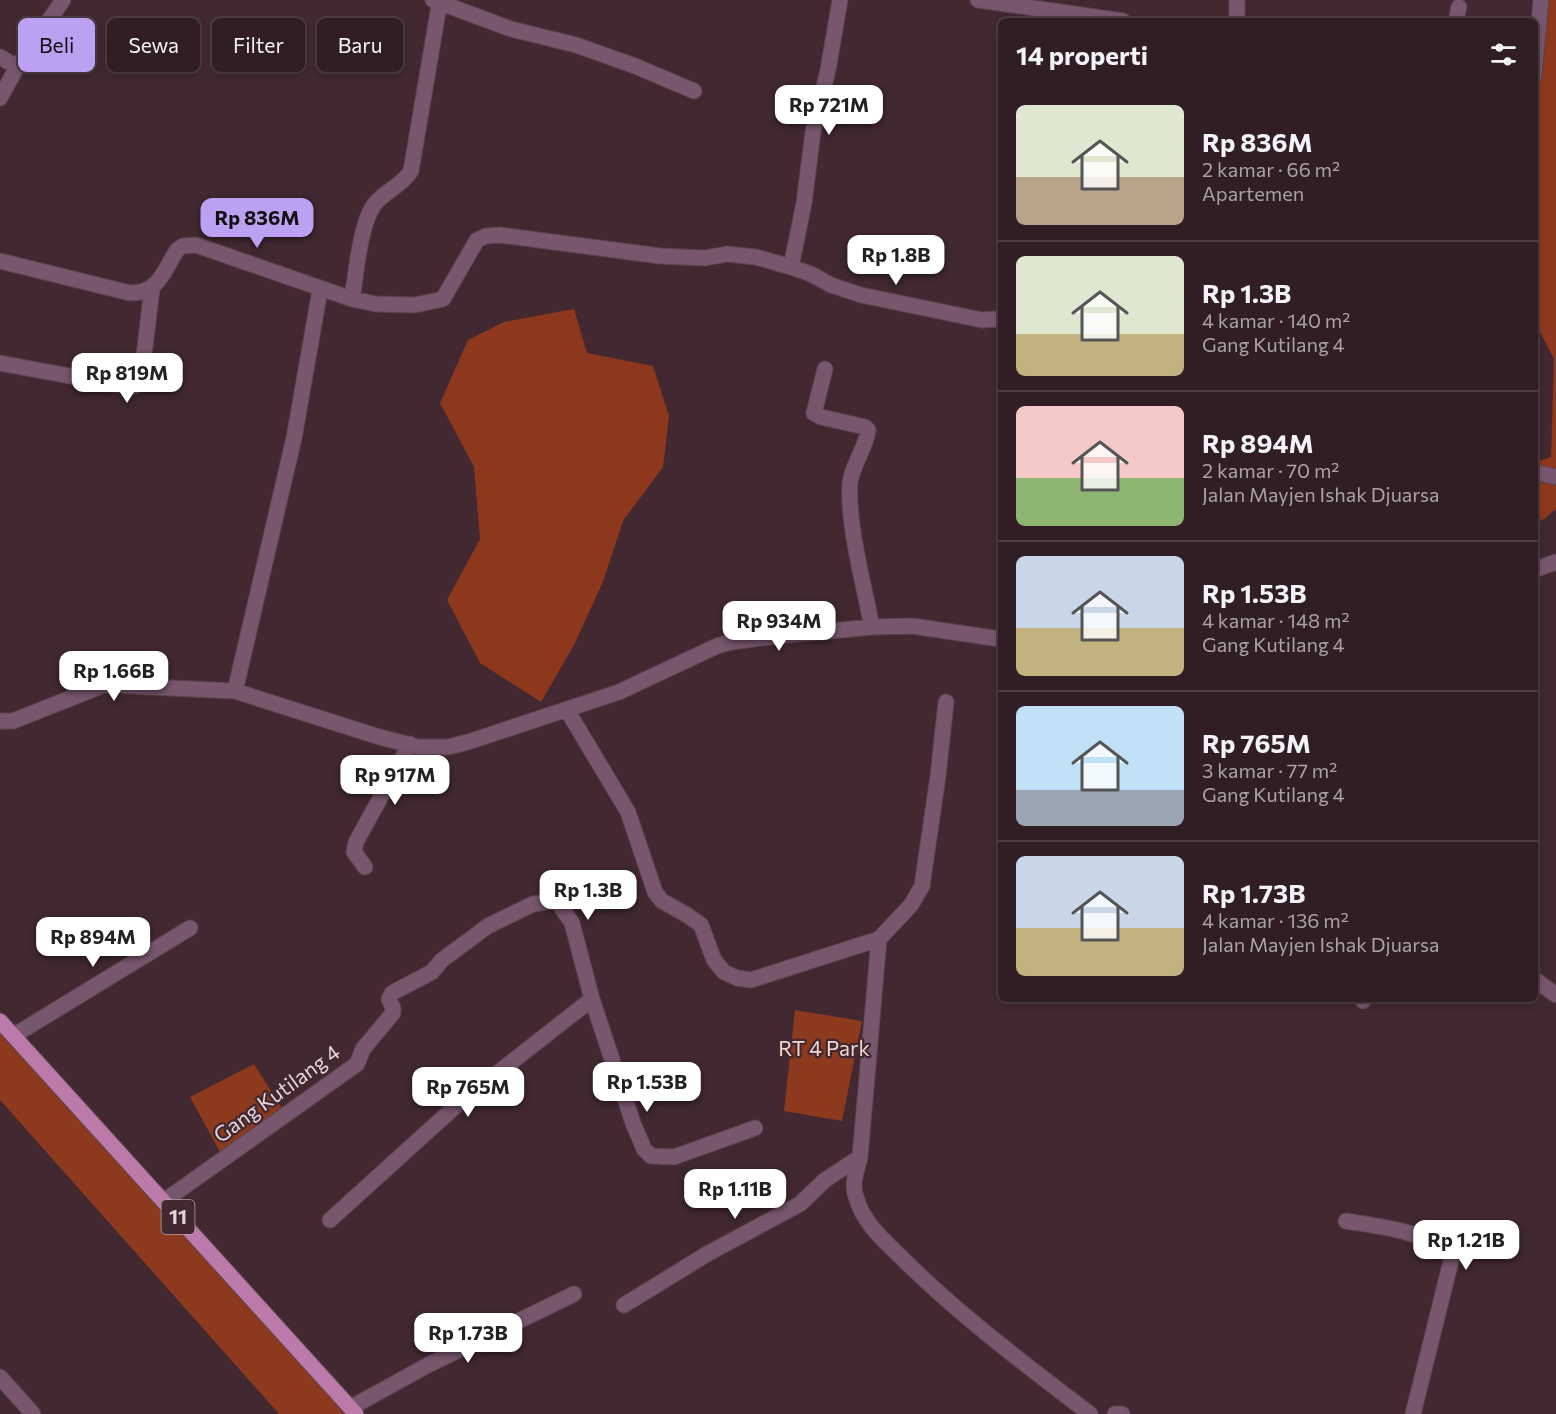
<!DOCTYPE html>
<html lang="id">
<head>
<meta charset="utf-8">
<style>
	:root { --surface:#311e25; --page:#39272d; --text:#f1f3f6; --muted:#a8a2a7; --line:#4c3c42; --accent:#bca0f2 }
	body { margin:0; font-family:Commissioner,sans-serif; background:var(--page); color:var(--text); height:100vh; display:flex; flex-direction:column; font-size:22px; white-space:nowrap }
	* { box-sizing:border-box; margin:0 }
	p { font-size:20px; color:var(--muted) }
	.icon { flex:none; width:33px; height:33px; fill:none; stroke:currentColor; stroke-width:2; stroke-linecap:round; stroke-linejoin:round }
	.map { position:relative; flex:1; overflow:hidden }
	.panel { position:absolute; left:998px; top:18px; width:540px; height:984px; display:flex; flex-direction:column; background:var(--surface); border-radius:9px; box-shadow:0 3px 9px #0003,0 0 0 2px var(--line) }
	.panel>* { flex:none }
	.hud { position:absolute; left:18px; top:18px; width:570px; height:54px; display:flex; gap:12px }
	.price { position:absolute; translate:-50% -51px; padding:0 14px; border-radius:12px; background:#fff; color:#222; font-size:20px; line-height:39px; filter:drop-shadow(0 2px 3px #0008) }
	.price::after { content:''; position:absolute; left:50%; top:36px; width:18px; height:14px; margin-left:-9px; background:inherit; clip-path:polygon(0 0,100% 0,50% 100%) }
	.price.selected { background:var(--accent); color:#111 }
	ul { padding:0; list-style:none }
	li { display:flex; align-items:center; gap:18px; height:150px; padding:0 18px }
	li+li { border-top:2px solid var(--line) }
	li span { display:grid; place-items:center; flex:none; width:168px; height:120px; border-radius:9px; color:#555 }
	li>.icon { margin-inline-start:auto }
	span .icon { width:72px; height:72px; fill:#fffc; stroke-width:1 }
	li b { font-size:26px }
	h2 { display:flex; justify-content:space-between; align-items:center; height:72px; padding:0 18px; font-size:26px }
	.tag { padding:0 21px; border-radius:9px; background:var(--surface); box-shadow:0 3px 9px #0003,0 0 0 2px var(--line); font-size:21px; line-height:54px }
	.tag.selected { background:var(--accent); color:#111 }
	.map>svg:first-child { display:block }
	.green { fill:#8d391d }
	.forest { fill:#8d381c }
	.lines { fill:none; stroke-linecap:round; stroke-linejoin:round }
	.minor-casing { stroke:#5b444c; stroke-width:17 }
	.major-casing { stroke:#5b444c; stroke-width:17 }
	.minor { stroke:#77566e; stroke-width:15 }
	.major { stroke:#bc7aab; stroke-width:15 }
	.labels { text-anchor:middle; stroke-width:4.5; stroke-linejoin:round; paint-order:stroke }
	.shield { fill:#412831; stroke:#b4a0a7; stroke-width:1.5 }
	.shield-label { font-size:20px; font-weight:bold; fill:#e5d4da }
	.park-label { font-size:21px; fill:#f0d7cf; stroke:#412831 }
	.street-label { font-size:21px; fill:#e5d4da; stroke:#412831 }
</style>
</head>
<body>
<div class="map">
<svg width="1556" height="1414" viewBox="0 0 1556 1414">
	<rect width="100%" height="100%" fill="#412831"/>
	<!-- green -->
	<path class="green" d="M795 1010 862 1021 842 1121 784 1111Z
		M0 1018 356 1414H279L0 1100Z
		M254 1064 283 1110 220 1152 190 1097Z"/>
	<!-- forest -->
	<path class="forest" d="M1549 0H1556V509L1544 519 1535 523 1534 463 1551 457 1554 359 1535 322 1534 91 1540 72 1546 8Z
		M574 309 587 353 653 366 669 416 663 467 623 521 602 584 574 645 541 702 480 663 447 600 480 539 474 467 440 403 468 340 504 322Z"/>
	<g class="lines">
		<defs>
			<path id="minor" d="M433 0 511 29 576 45 635 66 694 91
				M978 0 1123 21
				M1237 21V0
				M1456 21 1459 7
				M0 57 17 67
				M1534 76 1541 0
				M0 98 17 67 63 0
				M0 261 130 293C159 293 163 272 177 250L183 246 196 245 352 299 376 304 415 305 443 299 477 240 486 236 500 235 660 256 705 258 727 254 756 257 791 267 811 274 831 285 861 295 982 320 1000 319
				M791 267 804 203 813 132 828 70 840 0
				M352 299C356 275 360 224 374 205 385 190 400 188 411 171L440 0
				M0 363 129 387 135 386 141 380 152 289
				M825 369 814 413 821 417 865 427 868 430C866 448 852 465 850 483 847 524 864 585 872 627
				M1534 472 1556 477
				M1534 570 1556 562
				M235 691 294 438 320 290
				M567 710 628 812 655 892 662 901 687 915 701 925 714 960 724 972 737 978 751 980 879 939 911 905 922 886 938 776 946 702
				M0 721H13L104 685 128 686 235 691 376 736 418 747H448L468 742 619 692 717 646 731 642 769 637 872 627 912 626 1000 639
				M365 867 354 852 356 842 410 744
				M879 939 860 1157C857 1170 851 1184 856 1197 864 1225 886 1242 906 1262 963 1318 1026 1365 1090 1414
				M1534 979 1556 995
				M1363 1001 1364 999
				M13 1036 190 928
				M164 1201 357 1064 363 1049 393 1013V1008L389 999 392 993 432 972 442 960 488 926 533 904 553 901 559 904 572 923 592 999 633 1123 644 1149 651 1156 674 1157 755 1128
				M330 1220 458 1104 592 999
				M1346 1221C1383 1227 1420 1230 1451 1254V1261L1413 1414
				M624 1305 707 1254 800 1204 825 1180 860 1157
				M0 1377 33 1414
				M350 1408 428 1365 574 1294
				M1115 1414H1122"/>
			<path id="major" d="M0 1021 356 1414"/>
		</defs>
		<!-- minor casing -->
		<use href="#minor" class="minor-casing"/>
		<!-- major casing -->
		<use href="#major" class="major-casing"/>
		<!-- minor -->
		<use href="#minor" class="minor"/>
		<!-- major -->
		<use href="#major" class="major"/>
	</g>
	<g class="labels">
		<!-- shield labels -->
		<rect class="shield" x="161.5" y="1200" width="33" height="34" rx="4.5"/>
		<g class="shield-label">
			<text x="178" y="1224">11</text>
		</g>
		<!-- park labels -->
		<g class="park-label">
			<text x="824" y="1056">RT 4 Park</text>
		</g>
		<!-- street labels -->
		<g class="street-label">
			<text transform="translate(277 1094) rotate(-36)" y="7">Gang Kutilang 4</text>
		</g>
	</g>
</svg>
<b class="price" style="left:829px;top:136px">Rp 721M</b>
<b class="price selected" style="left:257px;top:249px">Rp 836M</b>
<b class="price" style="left:896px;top:286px">Rp 1.8B</b>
<b class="price" style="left:127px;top:404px">Rp 819M</b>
<b class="price" style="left:779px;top:652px">Rp 934M</b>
<b class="price" style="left:114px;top:702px">Rp 1.66B</b>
<b class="price" style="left:395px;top:806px">Rp 917M</b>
<b class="price" style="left:588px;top:921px">Rp 1.3B</b>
<b class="price" style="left:93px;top:968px">Rp 894M</b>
<b class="price" style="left:647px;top:1113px">Rp 1.53B</b>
<b class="price" style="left:468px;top:1118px">Rp 765M</b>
<b class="price" style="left:735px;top:1220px">Rp 1.11B</b>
<b class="price" style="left:1466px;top:1271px">Rp 1.21B</b>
<b class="price" style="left:468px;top:1364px">Rp 1.73B</b>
<div class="hud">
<a class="tag selected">Beli</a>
<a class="tag">Sewa</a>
<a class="tag">Filter</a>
<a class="tag">Baru</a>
</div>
<section class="panel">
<h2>14 properti<svg class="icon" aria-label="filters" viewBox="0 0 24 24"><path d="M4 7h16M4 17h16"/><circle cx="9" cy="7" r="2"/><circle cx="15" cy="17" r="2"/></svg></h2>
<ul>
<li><span style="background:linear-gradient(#dfe7d0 60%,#b9a48a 0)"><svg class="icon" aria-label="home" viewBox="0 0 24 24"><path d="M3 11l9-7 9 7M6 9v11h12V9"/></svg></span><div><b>Rp 836M</b><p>2 kamar · 66 m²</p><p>Apartemen</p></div></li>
<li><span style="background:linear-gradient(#dfe7d0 65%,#c2b280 0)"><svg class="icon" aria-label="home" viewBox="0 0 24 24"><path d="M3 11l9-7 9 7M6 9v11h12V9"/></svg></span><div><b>Rp 1.3B</b><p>4 kamar · 140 m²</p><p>Gang Kutilang 4</p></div></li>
<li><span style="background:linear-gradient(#f6c9c9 60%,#8fb573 0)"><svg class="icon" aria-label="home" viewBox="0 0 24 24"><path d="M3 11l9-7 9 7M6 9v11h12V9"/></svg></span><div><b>Rp 894M</b><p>2 kamar · 70 m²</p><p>Jalan Mayjen Ishak Djuarsa</p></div></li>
<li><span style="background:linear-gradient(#c9d6e8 60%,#c2b280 0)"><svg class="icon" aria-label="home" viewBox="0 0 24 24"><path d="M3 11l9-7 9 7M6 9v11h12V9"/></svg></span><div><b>Rp 1.53B</b><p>4 kamar · 148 m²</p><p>Gang Kutilang 4</p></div></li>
<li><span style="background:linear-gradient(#bfe0f5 70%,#9aa5b1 0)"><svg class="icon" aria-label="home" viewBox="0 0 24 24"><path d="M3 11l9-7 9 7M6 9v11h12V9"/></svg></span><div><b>Rp 765M</b><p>3 kamar · 77 m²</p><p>Gang Kutilang 4</p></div></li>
<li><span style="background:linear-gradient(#c9d6e8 60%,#c2b280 0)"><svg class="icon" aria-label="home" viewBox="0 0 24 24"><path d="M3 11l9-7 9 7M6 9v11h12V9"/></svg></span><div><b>Rp 1.73B</b><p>4 kamar · 136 m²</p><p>Jalan Mayjen Ishak Djuarsa</p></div></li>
</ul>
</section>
</div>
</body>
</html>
